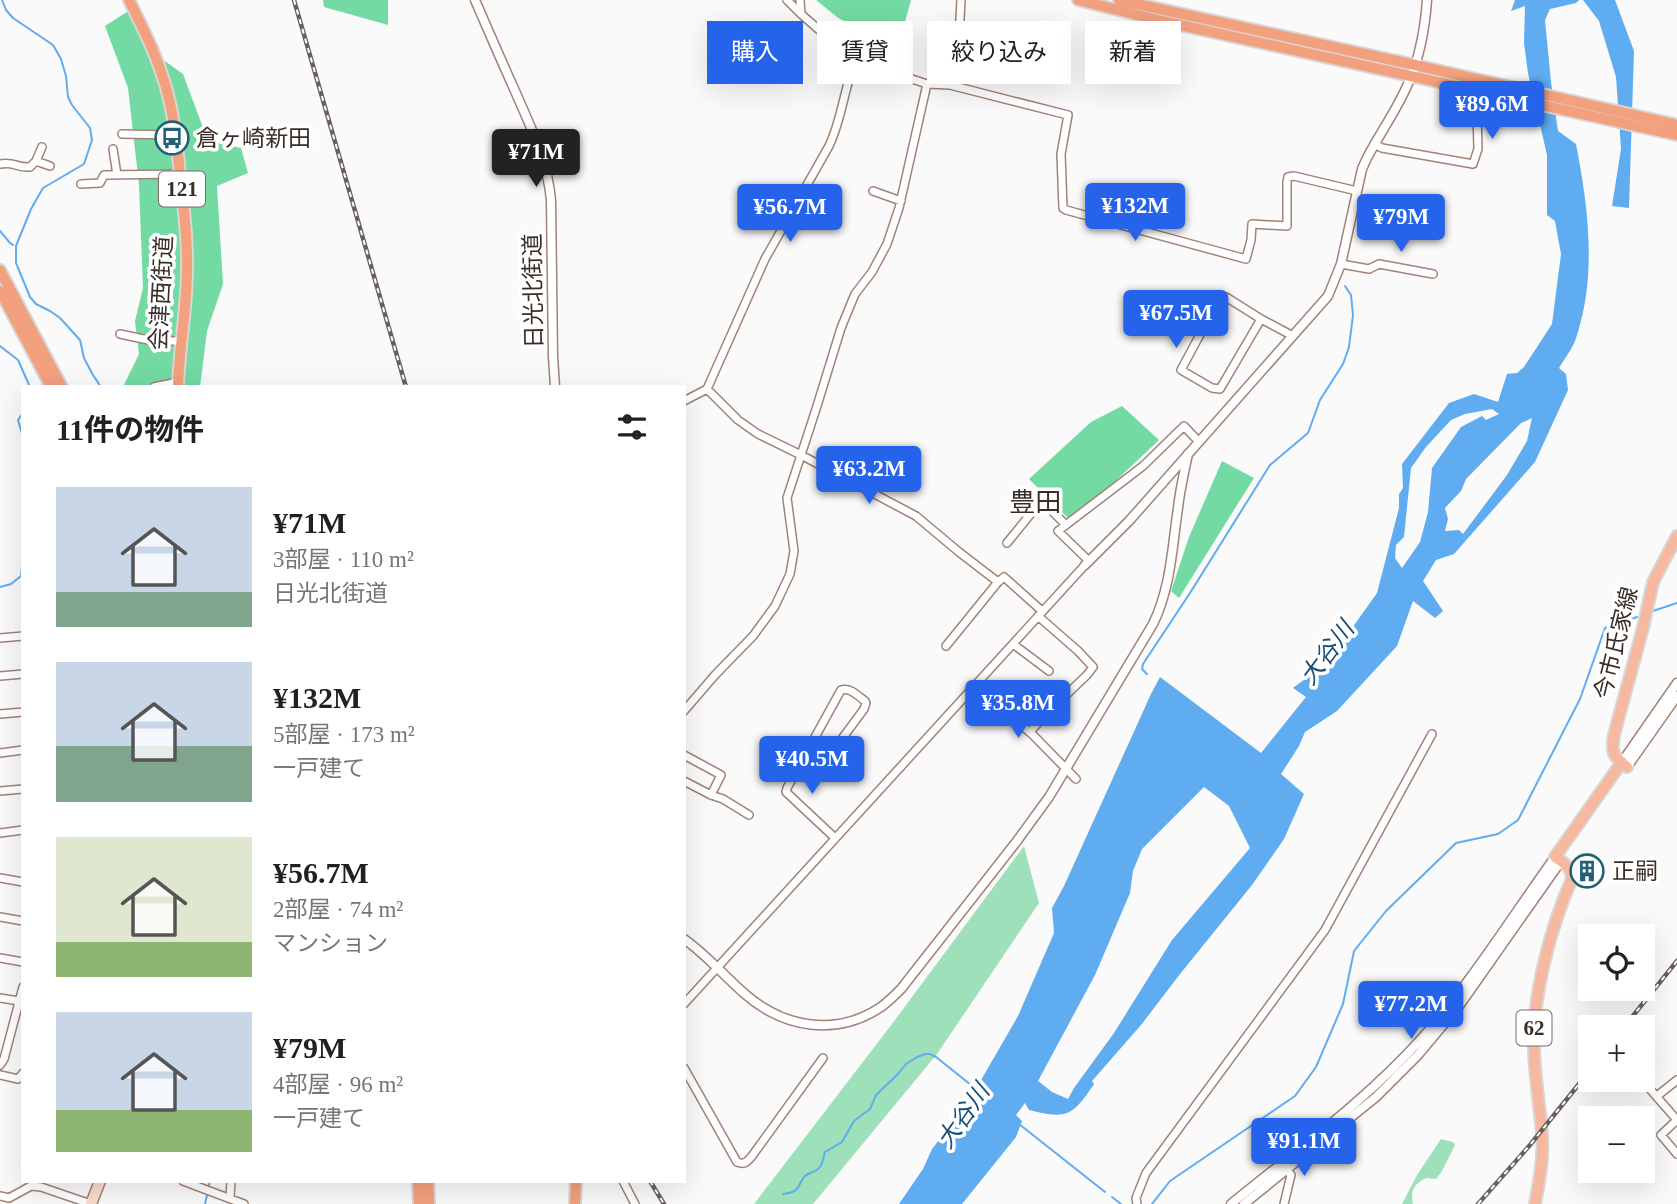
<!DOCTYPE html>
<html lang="ja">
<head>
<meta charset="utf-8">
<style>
	:root { --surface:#fff; --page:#f6f6f6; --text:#202124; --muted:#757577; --accent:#2563eb }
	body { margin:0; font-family:"Times New Roman","Noto Sans JP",serif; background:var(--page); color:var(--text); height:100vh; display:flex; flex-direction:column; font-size:26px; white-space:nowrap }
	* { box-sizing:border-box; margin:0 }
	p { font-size:23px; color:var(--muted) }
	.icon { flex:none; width:38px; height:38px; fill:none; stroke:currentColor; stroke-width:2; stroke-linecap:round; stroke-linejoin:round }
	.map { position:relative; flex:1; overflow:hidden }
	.sheet { position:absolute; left:21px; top:385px; width:665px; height:798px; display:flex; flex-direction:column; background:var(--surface); border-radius:0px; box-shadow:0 7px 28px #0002 }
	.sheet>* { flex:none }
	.guide { position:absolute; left:707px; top:21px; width:665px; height:63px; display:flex; gap:14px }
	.tools { position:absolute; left:1578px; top:924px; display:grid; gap:14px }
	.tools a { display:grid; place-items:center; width:77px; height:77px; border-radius:0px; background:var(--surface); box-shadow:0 7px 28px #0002; font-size:35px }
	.price { position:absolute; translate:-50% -60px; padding:0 16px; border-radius:7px; background:var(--accent); color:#fff; font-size:23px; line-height:46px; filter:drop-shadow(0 2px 4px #0008) }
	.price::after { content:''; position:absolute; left:50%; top:42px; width:21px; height:16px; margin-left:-10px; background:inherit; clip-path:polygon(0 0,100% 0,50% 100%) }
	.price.on { background:#222; color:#fff }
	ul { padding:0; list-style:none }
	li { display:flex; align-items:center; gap:21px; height:175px; padding:0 35px }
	li span { display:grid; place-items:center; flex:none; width:196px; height:140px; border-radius:0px; color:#555 }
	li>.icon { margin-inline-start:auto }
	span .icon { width:84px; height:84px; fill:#fffc; stroke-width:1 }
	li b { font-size:30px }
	h2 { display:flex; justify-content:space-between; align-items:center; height:84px; padding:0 35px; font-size:30px }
	.chip { padding:0 24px; border-radius:0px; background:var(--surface); box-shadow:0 7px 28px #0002; font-size:24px; line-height:63px }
	.chip.on { background:var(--accent); color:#fff }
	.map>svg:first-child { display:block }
	.green { fill:#9de0b9 }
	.forest { fill:#73daa3 }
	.water { fill:#5facf0; fill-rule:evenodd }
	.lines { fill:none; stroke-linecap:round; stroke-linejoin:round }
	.stream { stroke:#5facf0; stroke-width:2 }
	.minor-casing { stroke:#a28375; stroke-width:10 }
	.tertiary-casing { stroke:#a28375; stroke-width:11 }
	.secondary-casing { stroke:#a28375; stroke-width:13 }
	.primary-casing { stroke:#d8d5d4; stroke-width:14 }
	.trunk-casing { stroke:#d8d5d4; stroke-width:14 }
	.minor { stroke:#fff; stroke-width:7 }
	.tertiary { stroke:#fff; stroke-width:8 }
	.secondary { stroke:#fadcce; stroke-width:10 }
	.primary { stroke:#f6b89e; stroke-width:10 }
	.trunk { stroke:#f3a07e; stroke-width:10 }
	.rail-casing { stroke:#6a605b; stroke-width:4.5 }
	.rail { stroke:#fff; stroke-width:2; stroke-dasharray:5; stroke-linecap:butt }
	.labels { text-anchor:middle; stroke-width:7; stroke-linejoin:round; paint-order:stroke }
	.shield { fill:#fff; stroke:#756c68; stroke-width:2 }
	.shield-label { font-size:21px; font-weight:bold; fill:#3a2d27 }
	.poi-label { font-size:23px; fill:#3a2d27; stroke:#fff; text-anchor:start }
	.street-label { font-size:23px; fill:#3a2d27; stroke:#fff }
	.water-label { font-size:24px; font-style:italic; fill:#184f7b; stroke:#fff }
	.quarter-label { font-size:26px; fill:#3a2d27; stroke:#fff }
</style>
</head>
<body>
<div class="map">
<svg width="1677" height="1204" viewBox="0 0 1677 1204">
	<rect width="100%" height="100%" fill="#fafafa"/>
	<!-- green -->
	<path class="green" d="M1024 846 1039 903 937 1054 813 1204H754L892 1024Z
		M1441 1139 1453 1142 1455 1145 1442 1171 1436 1179 1427 1178C1414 1183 1410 1191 1413 1204H1402L1417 1175Z"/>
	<!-- forest -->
	<path class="forest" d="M323 0H388V25L324 7Z
		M816 0H911L898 48 877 41 837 17Z
		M133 8 155 54 183 74 208 141 241 148 248 173 217 186 223 284 207 331 200 387H123L139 354 135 321 143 288 139 185 128 88 105 26Z
		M1122 406 1159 440 1072 522 1029 479 1091 422Z
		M1222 461 1254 478 1179 598 1171 591 1189 537Z"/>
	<!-- water -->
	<path class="water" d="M1515 0H1579L1576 3 1550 9 1545 20 1551 82 1558 131 1576 144C1588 206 1597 273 1577 335 1574 347 1565 358 1559 368L1566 374 1568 390 1535 462 1454 554 1436 560 1423 581 1443 611 1435 618 1413 601 1397 646 1337 711 1305 732 1299 746 1281 774 1304 794 1284 839 1252 885 1180 974 1141 1025 1092 1081 1094 1084C1073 1115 1068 1120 1029 1110L1025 1103 1016 1115 1022 1121 1016 1137 962 1204H899L923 1169 932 1149 959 1115 973 1094 1018 1016 1054 933 1052 908 1064 886 1151 694 1160 677 1261 753 1306 697 1293 688 1328 662 1377 593 1399 508V494L1403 488 1402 464 1449 403 1474 394 1498 402 1507 374 1517 373 1524 367 1552 324 1561 254 1555 221 1547 215V155L1528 73 1524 43 1525 6 1511 11ZM1492 409 1499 414 1486 420 1482 416 1461 427 1432 468 1428 512 1420 542 1402 568 1395 558 1396 545 1404 537 1411 468 1426 447 1451 420 1465 414ZM1532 418 1527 441 1507 475 1463 534 1459 530 1445 531 1448 519 1445 508 1461 491 1466 479 1521 423ZM1204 787 1229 806 1250 848 1172 940 1114 1033 1074 1088 1068 1099 1052 1092 1038 1081 1095 975 1130 893 1133 871 1142 849Z
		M1583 0H1615L1634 51 1629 208 1612 206 1621 149 1616 77 1599 21Z"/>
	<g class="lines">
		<!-- stream -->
		<path class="stream" d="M2 0 6 10 13 18 53 45 61 59 66 76 68 97 72 105 90 128 92 140 84 164 43 188 31 209 16 246V263L30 297 36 304 50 311 60 318 80 340 84 358 93 375 101 387
			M0 231 10 243 13 245
			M0 346 18 360 30 387
			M23 413 18 420 23 437
			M0 587 11 584 21 576 23 557
			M1650 612 1677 603
			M1147 674 1142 669 1143 664 1190 593 1270 465 1308 433 1320 400 1343 364 1349 347 1353 315 1351 295 1345 286
			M1019 1124 1105 1192
			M208 1189 210 1181
			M783 1194C801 1191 795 1190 804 1177 808 1172 815 1173 819 1168 823 1165 823 1157 825 1152L842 1142 854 1121 870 1109 876 1095 898 1074 906 1064 917 1057 925 1054H930L936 1057 976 1089
			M1112 1197 1121 1204
			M205 1204 207 1195
			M1152 1204 1170 1181 1295 1096 1316 1067 1343 1004 1354 951 1386 911 1456 843 1498 834 1518 820 1580 699 1605 628 1637 617"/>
		<defs>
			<path id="minor" d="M787 0 801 14
				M800 0 801 14 818 29 852 52 897 74 927 84 950 85 1068 115 1061 154 1063 208 1066 210 1246 259 1251 240 1252 224 1287 226V182L1288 177 1294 176 1357 191
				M950 85 959 37 961 0
				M122 134 175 135
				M1374 144 1382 148 1473 164 1478 149 1477 113
				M113 149 117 175
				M36 161 50 166
				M0 164C14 161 16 168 30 167L36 161 42 147
				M81 184 100 183 104 175 180 174
				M873 191 901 201
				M1341 264 1369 269 1379 264 1433 274
				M1261 319 1220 389 1212 388 1181 370 1218 301 1226 297 1261 319 1293 336
				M120 334 153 341H181
				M154 387 178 382
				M707 389 738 420 758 434 801 455 916 516 959 552 998 582 1004 577 1042 611
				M684 401 707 389 765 259 829 146C843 117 844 84 858 55
				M1007 543 1033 511 1047 506 1066 525
				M1089 561 1058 531 1143 466 1184 426 1199 442
				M0 638 23 636
				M1013 644 1049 671
				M946 646 998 582
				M0 676 23 674
				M975 686 1033 735 1076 779
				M1003 709 1019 693 1044 716
				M684 711 715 675 753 636 775 606 790 574 794 551 787 498 817 406 841 328 855 294 872 272 887 244 899 208 927 84
				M0 714 23 712
				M1030 732 1046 714 1087 675 1093 667 1078 651 1038 616
				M810 746 828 756 830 755 864 709 866 703 865 701C858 696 850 687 841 690L787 788 786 792 835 838
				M0 753 23 750
				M684 755 721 775 711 795
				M684 781 711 795 723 799 749 815
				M0 791 23 789
				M0 833 23 830
				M0 878 23 882
				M0 917 23 921
				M0 958 23 962
				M0 998 19 1001
				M684 1004 1085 565
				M0 1065 4 1059 23 987
				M684 1068 737 1162C745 1165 747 1162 752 1156L823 1058
				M0 1075 18 1079 23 1073
				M1642 1080 1677 1120 1661 1135 1677 1154
				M1657 1096 1677 1080
				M183 1181 244 1204
				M623 1181 635 1204
				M0 1196 9 1198 31 1186 41 1187 91 1204
				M230 1198 231 1181
				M1137 1204 1136 1198 1146 1173 1325 930 1432 734
				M1284 1204 1291 1175 1284 1166"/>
			<path id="tertiary" d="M475 0C488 30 501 60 515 91 531 128 547 159 551 200L553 357 555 387
				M1085 565 1129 521 1328 296 1341 264 1362 169 1367 158C1380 133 1396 111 1407 86 1419 60 1425 28 1427 0
				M1622 762 1677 683
				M1627 767 1677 696
				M684 939C707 955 724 976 745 994 784 1028 836 1037 881 1007 888 1002 895 995 901 989L1017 841 1049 797 1153 624C1171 587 1172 548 1178 508 1180 490 1184 472 1188 454
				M1231 1204C1296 1151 1367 1100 1423 1037 1472 981 1512 917 1555 857
				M1244 1204 1376 1097 1418 1055 1459 1006 1561 861"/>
			<path id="secondary" d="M91 1204 100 1181"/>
			<path id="primary" d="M1627 767C1613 756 1611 753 1614 735L1643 628 1653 582 1677 536
				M1535 1204C1539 1182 1544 1158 1542 1135 1540 1105 1534 1075 1534 1045 1533 993 1551 926 1572 879 1573 868 1564 863 1555 857L1622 762"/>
			<path id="trunk" d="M129 0C145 32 161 64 169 99 176 127 178 156 181 184 184 212 188 241 187 269 187 309 179 347 178 387
				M1078 0 1162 21 1677 135
				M1119 0 1415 65 1677 125
				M0 270 62 387
				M0 291 51 387
				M418 1181 419 1204
				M428 1181 429 1204
				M575 1204 576 1181"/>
		</defs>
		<!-- minor casing -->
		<use href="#minor" class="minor-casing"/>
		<!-- tertiary casing -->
		<use href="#tertiary" class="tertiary-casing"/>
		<!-- secondary casing -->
		<use href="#secondary" class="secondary-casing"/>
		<!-- primary casing -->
		<use href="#primary" class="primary-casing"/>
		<!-- trunk casing -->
		<use href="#trunk" class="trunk-casing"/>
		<!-- minor -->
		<use href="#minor" class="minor"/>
		<!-- tertiary -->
		<use href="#tertiary" class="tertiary"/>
		<!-- secondary -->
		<use href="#secondary" class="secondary"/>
		<!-- primary -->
		<use href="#primary" class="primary"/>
		<!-- trunk -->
		<use href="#trunk" class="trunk"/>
		<defs>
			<path id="rail" d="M294 0 406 387
				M1624 1027 1677 961
				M650 1181 664 1204
				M1478 1204 1530 1145 1591 1069"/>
		</defs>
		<!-- rail casing -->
		<use href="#rail" class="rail-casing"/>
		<!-- rail -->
		<use href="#rail" class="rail"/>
	</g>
	<!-- icons -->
	<defs>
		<symbol id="bus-ring" viewBox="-11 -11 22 22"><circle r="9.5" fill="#fff" stroke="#206175" stroke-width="1.5"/><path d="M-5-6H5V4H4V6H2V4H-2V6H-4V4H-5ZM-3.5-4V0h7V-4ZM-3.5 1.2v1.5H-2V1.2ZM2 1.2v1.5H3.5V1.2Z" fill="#206175"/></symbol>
		<symbol id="building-ring" viewBox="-11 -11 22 22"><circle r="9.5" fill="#fff" stroke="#206175" stroke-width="1.5"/><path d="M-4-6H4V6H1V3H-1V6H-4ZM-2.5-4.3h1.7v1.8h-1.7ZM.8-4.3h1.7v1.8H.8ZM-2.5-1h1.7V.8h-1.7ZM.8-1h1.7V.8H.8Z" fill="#206175"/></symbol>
	</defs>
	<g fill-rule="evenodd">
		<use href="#bus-ring" x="153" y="119" width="38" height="38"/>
		<use href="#building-ring" x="1568" y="852" width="38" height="38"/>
	</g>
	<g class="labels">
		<!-- shield labels -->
		<g class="shield">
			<rect x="159" y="171.5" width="46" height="35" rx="5"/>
			<rect x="1516.5" y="1010.5" width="35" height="35" rx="5"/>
		</g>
		<g class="shield-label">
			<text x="182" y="196">121</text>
			<text x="1534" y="1035">62</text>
		</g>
		<!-- poi labels -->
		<g class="poi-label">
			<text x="196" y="146">倉ヶ崎新田</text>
			<text x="1612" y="879">正嗣</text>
		</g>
		<!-- street labels -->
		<g class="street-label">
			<text transform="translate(533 291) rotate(-91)" y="8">日光北街道</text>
			<text transform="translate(161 293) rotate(-87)" y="8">会津西街道</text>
			<text transform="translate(1616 643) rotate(-76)" y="8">今市氏家線</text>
		</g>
		<!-- water labels -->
		<g class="water-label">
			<text transform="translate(1327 653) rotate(-53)" y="8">大谷川</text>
			<text transform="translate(963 1116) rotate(-55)" y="8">大谷川</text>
		</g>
		<!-- quarter labels -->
		<g class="quarter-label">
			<text x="1035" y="511">豊田</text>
		</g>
	</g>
</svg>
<div class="tools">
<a><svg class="icon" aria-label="locate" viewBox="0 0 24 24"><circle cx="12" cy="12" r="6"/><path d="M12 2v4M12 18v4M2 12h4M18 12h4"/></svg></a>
<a>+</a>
<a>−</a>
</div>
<b class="price" style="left:1492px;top:141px">¥89.6M</b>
<b class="price on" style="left:536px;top:189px">¥71M</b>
<b class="price" style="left:1135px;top:243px">¥132M</b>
<b class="price" style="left:790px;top:244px">¥56.7M</b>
<b class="price" style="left:1401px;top:254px">¥79M</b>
<b class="price" style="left:1176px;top:350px">¥67.5M</b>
<b class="price" style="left:869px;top:506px">¥63.2M</b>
<b class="price" style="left:1018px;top:740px">¥35.8M</b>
<b class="price" style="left:812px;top:796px">¥40.5M</b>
<b class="price" style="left:1411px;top:1041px">¥77.2M</b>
<b class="price" style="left:1304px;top:1178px">¥91.1M</b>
<div class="guide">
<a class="chip on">購入</a>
<a class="chip">賃貸</a>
<a class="chip">絞り込み</a>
<a class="chip">新着</a>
</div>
<section class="sheet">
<h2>11件の物件<svg class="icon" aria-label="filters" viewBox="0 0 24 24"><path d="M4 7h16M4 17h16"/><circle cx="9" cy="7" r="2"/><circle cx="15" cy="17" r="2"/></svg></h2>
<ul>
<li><span style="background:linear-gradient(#c9d6e8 75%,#7fa58c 0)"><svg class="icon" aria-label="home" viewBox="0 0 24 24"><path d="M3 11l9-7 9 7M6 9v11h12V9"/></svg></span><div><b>¥71M</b><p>3部屋 · 110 m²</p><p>日光北街道</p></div></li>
<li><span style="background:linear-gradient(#c9d6e8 60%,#7fa58c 0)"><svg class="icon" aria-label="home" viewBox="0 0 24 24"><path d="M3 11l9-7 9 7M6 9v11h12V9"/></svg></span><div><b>¥132M</b><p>5部屋 · 173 m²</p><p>一戸建て</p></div></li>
<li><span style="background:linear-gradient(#dfe7d0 75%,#8fb573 0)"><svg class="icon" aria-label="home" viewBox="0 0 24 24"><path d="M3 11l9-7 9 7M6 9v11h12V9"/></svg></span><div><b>¥56.7M</b><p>2部屋 · 74 m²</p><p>マンション</p></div></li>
<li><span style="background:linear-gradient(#c9d6e8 70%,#8fb573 0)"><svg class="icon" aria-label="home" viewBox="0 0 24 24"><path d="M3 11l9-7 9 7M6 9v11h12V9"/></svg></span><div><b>¥79M</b><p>4部屋 · 96 m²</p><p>一戸建て</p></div></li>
</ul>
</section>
</div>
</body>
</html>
